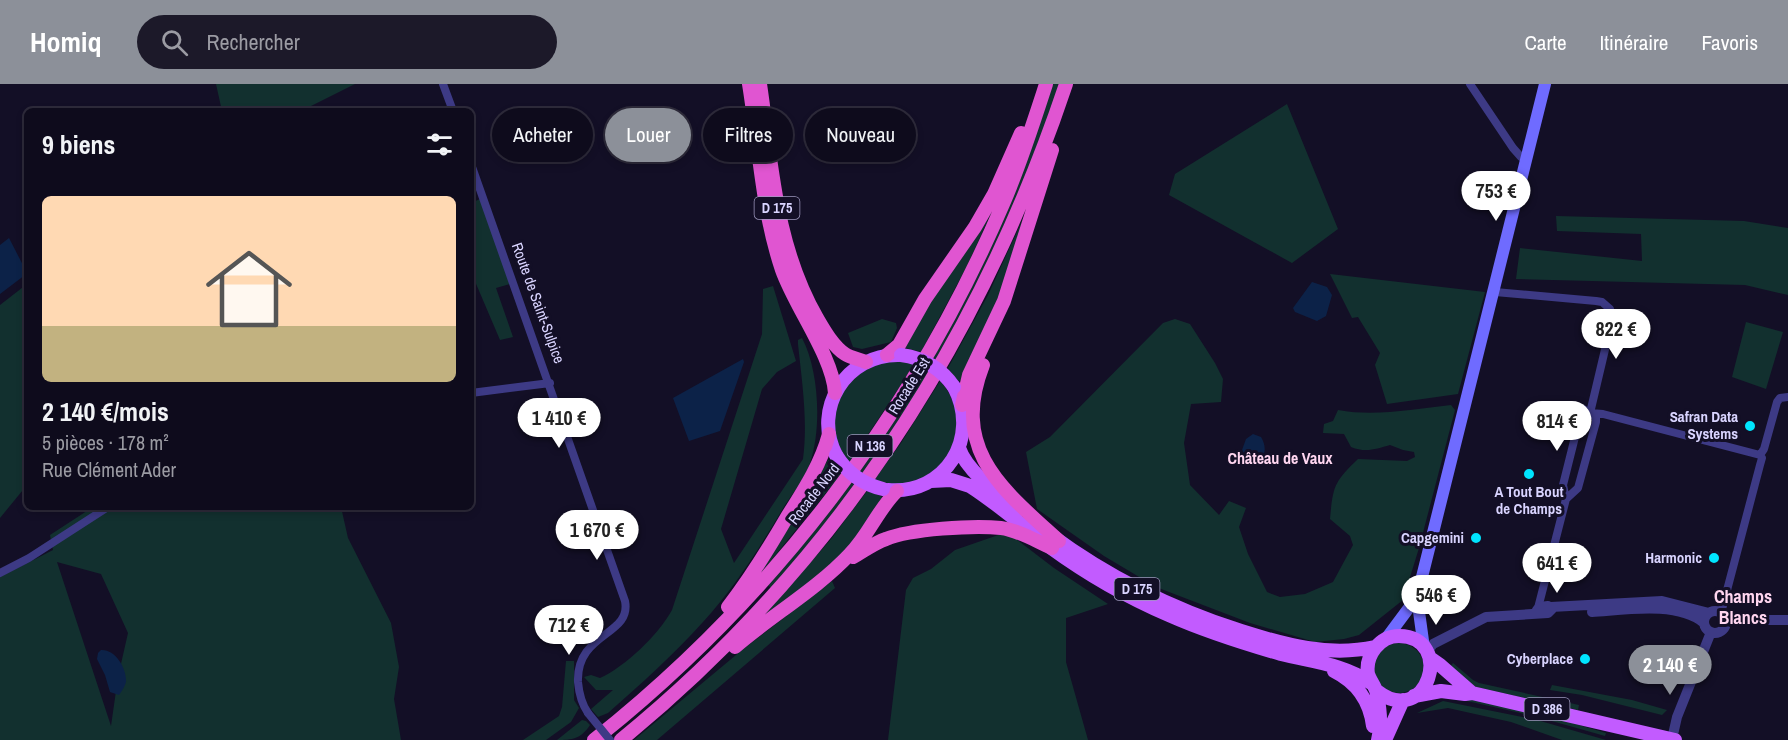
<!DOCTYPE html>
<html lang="fr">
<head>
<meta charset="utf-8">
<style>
	:root { --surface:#0e0b1c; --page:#1c1929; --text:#f1f3f6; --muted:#9b9ba3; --line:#2e2b3b; --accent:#8c9099 }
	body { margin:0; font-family:"Archivo Narrow",sans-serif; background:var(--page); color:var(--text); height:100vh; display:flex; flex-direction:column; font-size:22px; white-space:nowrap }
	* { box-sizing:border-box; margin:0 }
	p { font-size:20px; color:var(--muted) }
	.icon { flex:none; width:33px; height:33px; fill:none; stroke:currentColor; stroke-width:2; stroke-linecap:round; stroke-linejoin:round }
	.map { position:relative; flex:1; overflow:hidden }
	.panel { position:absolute; left:24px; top:24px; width:450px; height:402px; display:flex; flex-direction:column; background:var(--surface); border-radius:9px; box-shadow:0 3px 9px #0003,0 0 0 2px var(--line) }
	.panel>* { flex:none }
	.top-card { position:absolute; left:492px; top:24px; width:570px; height:54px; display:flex; gap:12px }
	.price { position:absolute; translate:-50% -51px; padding:0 14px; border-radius:21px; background:#fff; color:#222; font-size:20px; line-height:39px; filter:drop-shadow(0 2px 3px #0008) }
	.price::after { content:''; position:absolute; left:50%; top:36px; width:18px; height:14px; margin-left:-9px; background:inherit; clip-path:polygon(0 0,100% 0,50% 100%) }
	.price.active { background:var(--accent); color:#fff }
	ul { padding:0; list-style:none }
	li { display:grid; align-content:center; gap:12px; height:318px; padding:0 18px }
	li+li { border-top:2px solid var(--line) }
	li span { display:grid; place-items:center; height:186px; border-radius:9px; color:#555 }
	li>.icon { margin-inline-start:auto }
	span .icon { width:108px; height:108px; fill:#fffc; stroke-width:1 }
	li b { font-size:26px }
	h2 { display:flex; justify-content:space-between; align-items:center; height:72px; padding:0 18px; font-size:26px }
	.pill { padding:0 21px; border-radius:27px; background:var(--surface); box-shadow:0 3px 9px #0003,0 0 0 2px var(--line); font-size:21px; line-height:54px }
	.pill.active { background:var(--accent); color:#fff }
	header { display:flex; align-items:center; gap:36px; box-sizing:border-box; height:84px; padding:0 30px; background:var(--accent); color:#fff }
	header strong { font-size:28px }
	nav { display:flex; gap:33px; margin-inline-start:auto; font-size:21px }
	.search { width:420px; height:54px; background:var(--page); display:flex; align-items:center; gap:15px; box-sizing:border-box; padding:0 21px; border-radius:33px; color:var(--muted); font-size:22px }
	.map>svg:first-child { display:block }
	.green { fill:#12302f; fill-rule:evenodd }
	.water { fill:#0c2248 }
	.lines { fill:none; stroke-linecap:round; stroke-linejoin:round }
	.minor { stroke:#3d3a85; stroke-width:8 }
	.tertiary { stroke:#3d3a85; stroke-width:10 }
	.secondary { stroke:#6f6bff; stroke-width:12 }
	.primary { stroke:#c25bff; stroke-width:14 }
	.trunk { stroke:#e055d1; stroke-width:14 }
	.minor-bridge { stroke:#3d3a85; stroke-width:8 }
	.primary-bridge { stroke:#c25bff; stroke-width:14 }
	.poi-dot { fill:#00e5ff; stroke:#130f26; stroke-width:2 }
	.labels { text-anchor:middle; stroke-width:6; stroke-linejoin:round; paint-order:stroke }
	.shield { fill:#130f26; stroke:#9e99be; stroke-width:1.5 }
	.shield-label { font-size:14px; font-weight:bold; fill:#d9d4ff }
	.street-label { font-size:15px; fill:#d9d4ff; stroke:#130f26 }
	.poi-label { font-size:15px; font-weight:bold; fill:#d9d4ff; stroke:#130f26; text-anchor:end }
	.neighbourhood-label { font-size:16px; font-weight:bold; fill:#ffd6f0; stroke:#130f26 }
	.quarter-label { font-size:18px; font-weight:bold; fill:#ffd6f0; stroke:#130f26 }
</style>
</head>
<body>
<header>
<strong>Homiq</strong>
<div class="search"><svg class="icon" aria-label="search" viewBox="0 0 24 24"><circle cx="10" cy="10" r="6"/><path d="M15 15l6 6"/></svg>Rechercher</div>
<nav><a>Carte</a><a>Itinéraire</a><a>Favoris</a></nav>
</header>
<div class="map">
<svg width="1788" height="656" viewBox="0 0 1788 656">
	<rect width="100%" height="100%" fill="#130f26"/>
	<!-- green -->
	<path class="green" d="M216 0H355L301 27H222Z
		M1052 0H1061L1013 128 938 277 932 273Z
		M1287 20 1338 145 1292 179 1169 111 1175 90Z
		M1036 106 1014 181 963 296 958 297 948 284 988 211Z
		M480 115 510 200 496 204 513 253 500 256 471 188V119Z
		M997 116 967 182 921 268 906 264 905 263 915 241Z
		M1556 132 1744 137 1788 144V211L1745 201 1516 195 1520 164 1642 177 1641 150 1557 147Z
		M1330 190 1485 208 1458 310 1387 320 1375 281 1380 269 1358 233 1352 234Z
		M27 200V401L0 434V221Z
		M773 202 796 277 777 288 762 305 721 445 734 479 803 375C808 337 802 298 798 260V256L802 254C819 286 822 344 810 379 805 395 791 411 782 426 759 465 734 504 703 538 674 570 641 600 608 629L598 633 591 625 613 606H596L584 593 591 591 600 594C625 583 659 550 672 526L762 250 763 205Z
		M882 235 896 239 897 244 891 258 862 265 853 263 848 249Z
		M1175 235 1190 240 1215 279 1223 295 1221 318 1191 320 1184 359 1190 401 1219 431 1229 417 1246 424 1239 443 1248 470 1267 508 1280 513 1305 510 1333 498 1353 461 1350 452 1330 435C1333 402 1334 398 1358 375L1407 377 1415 373 1414 368 1403 366 1390 361C1376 365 1366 369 1351 363L1344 350 1323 349 1324 340 1333 337 1338 326C1375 333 1413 325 1451 321L1455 326 1419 464 1403 516 1359 551 1344 555 1315 558 1250 539 1156 503 1104 472 1037 425 1026 368 1050 353 1163 239Z
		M1746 238 1783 248 1766 305 1732 293Z
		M890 276 915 280 849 379C826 353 830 308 859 287 867 282 881 279 890 276Z
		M925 285 931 288 864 391 858 387Z
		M940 297C966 325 963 371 929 390 924 393 918 398 912 399 899 402 887 399 874 396L901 359Z
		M828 376H831L841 390 752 500Z
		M850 398 856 402 772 505 767 500Z
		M867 407 881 412 883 415 840 476 768 532 766 529 831 455Z
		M93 423H341L348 454 391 539 399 583 394 615 401 656H0V493L53 466 50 451ZM57 478 101 490 128 549 118 593 111 642Z
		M1007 448 1054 484 1108 520 1066 534V578L1088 656H888L906 506 913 494 931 485 955 466Z
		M832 497 835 504 657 656H634L742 566Z
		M1374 584a25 25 0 1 1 50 0a25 25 0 1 1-50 0Z
		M566 577H574V616L579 624 571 638 546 656H523L559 632 562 623Z
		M1453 579 1473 596 1479 599 1579 621 1578 626 1476 603 1450 583Z
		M1552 601 1632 616 1667 626 1662 631 1582 611 1550 606Z
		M1446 609 1542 630 1606 649 1605 652 1534 632 1449 613Z
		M1443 617 1537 636 1606 656H1562L1511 638 1448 624 1417 629Z
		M582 636 586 637 590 641C581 655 572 656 557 656Z"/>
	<!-- water -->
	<path class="water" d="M9 154 25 185V191L0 210V161Z
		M1312 198 1327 203 1332 211 1326 232 1317 237 1295 228 1293 224Z
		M743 275 744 278 720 347 689 357 673 314Z
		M1253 350 1261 353C1267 363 1266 373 1256 379 1248 379 1245 374 1242 366L1246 355Z
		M101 566C115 565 127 584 126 598 125 602 122 607 119 611L110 608 105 591 97 575 98 569Z"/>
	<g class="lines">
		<!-- minor -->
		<path class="minor" d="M443 0 453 27
			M1470 0 1513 64 1521 73 1526 75
			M471 80 625 517C632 552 576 548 578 598 579 609 581 619 588 629
			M1495 208 1596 217 1602 218 1610 225 1612 236 1590 329
			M471 309 550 299
			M1590 329 1603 330 1760 371 1762 374 1760 381 1721 529
			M1760 371 1764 365 1777 318 1780 314 1788 313
			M0 489 29 474 108 423
			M1538 524 1566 415 1578 404 1596 338V333L1583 325 1581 329 1563 401 1566 415"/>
		<!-- tertiary -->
		<path class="tertiary" d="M1551 523 1662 517 1709 529
			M1704 538a11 11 0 1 1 22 0a11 11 0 1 1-22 0Z
			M1592 528C1625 526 1677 517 1704 539
			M1726 536H1788
			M1427 568 1433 560 1486 533 1548 529 1552 525 1548 522 1540 523 1537 526 1539 529
			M1672 655 1677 633 1711 548"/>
		<!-- secondary -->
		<path class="secondary" d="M1385 556 1417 513
			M1424 564 1417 513 1545 0"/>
		<!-- primary -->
		<path class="primary" d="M959 364C967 388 1000 411 1019 426
			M836 371C812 325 846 270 899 271
			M931 397 951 396 970 402C998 420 1024 443 1050 463 1087 490 1127 513 1169 531 1205 547 1243 559 1281 570 1314 578 1343 580 1371 599
			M888 406C945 411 981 354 954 303
			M1051 451C1109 494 1173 525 1241 547 1285 561 1329 573 1375 563
			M1430 574 1440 581 1472 609
			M1334 587C1356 598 1370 617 1373 642
			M1377 607C1427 646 1456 553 1399 552 1380 552 1365 571 1368 590 1370 597 1376 603 1377 610 1380 625 1382 641 1378 656
			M1414 612 1441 607 1465 610 1472 609 1675 656
			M1385 656 1403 616"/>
		<!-- trunk -->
		<path class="trunk" d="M749 0C759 62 762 127 782 186 795 223 833 273 835 309
			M760 0C772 81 775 161 817 234 824 246 833 262 845 270 851 274 859 275 866 278
			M887 271 899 261 925 215 975 143 994 110 1021 49
			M983 281C950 366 1002 405 1059 457
			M962 321 969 291 1004 217 1052 66
			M853 473C864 467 874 459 886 455 910 445 974 441 1001 444 1018 446 1036 457 1052 464
			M728 523C750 495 769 464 787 433 804 406 821 380 829 350
			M735 563C772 531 816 506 850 470 869 451 878 425 897 407
			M594 656C773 514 913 330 1003 120 1020 81 1033 40 1046 0
			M621 656C834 482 979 260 1066 0"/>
		<!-- minor-bridge -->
		<path class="minor-bridge" d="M588 629 610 656"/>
		<!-- primary-bridge -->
		<path class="primary-bridge" d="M901 271C924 274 941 284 954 303
			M836 371C847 389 862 400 883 405"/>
	</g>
	<!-- markers -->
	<g class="poi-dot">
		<circle cx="1750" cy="342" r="6"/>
		<circle cx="1529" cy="390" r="6"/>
		<circle cx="1476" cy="454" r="6"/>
		<circle cx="1714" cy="474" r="6"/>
		<circle cx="1585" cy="575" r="6"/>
	</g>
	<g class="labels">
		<!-- shield labels -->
		<g class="shield">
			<rect x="754.5" y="113" width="45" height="22" rx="4.5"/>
			<rect x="847.5" y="351" width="45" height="22" rx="4.5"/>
			<rect x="1114.5" y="494" width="45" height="22" rx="4.5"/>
			<rect x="1524.5" y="614" width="45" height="22" rx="4.5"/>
		</g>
		<g class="shield-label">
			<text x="777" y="129">D 175</text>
			<text x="870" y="367">N 136</text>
			<text x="1137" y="510">D 175</text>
			<text x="1547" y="630">D 386</text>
		</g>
		<!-- street labels -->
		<g class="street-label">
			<text transform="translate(538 219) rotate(70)" y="5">Route de Saint-Sulpice</text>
			<text transform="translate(909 302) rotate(-58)" y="5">Rocade Est</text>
			<text transform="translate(814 410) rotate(-52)" y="5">Rocade Nord</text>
		</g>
		<!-- poi labels -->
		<g class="poi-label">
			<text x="1738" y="338">Safran Data<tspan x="1738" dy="17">Systems</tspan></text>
			<text x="1529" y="413" text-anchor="middle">A Tout Bout<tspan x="1529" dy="17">de Champs</tspan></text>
			<text x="1464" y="459">Capgemini</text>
			<text x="1702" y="479">Harmonic</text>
			<text x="1573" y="580">Cyberplace</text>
		</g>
		<!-- neighbourhood labels -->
		<g class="neighbourhood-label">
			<text x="1280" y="380">Château de Vaux</text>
		</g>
		<!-- quarter labels -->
		<g class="quarter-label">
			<text x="1743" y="519">Champs<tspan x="1743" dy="21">Blancs</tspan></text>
		</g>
	</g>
</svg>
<b class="price" style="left:1496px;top:138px">753 €</b>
<b class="price" style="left:1616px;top:276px">822 €</b>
<b class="price" style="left:559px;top:365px">1 410 €</b>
<b class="price" style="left:1557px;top:368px">814 €</b>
<b class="price" style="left:597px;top:477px">1 670 €</b>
<b class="price" style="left:1557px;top:510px">641 €</b>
<b class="price" style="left:1436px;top:542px">546 €</b>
<b class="price" style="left:569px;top:572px">712 €</b>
<b class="price active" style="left:1670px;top:612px">2 140 €</b>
<div class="top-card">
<a class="pill">Acheter</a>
<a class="pill active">Louer</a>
<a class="pill">Filtres</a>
<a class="pill">Nouveau</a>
</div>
<section class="panel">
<h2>9 biens<svg class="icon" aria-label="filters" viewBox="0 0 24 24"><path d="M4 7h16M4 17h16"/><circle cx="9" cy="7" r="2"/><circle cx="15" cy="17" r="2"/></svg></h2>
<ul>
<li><span style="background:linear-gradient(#ffd9b3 70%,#c2b280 0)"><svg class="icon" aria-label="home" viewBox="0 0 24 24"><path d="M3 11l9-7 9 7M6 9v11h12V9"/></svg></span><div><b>2 140 €/mois</b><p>5 pièces · 178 m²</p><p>Rue Clément Ader</p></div></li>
</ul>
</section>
</div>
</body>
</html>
